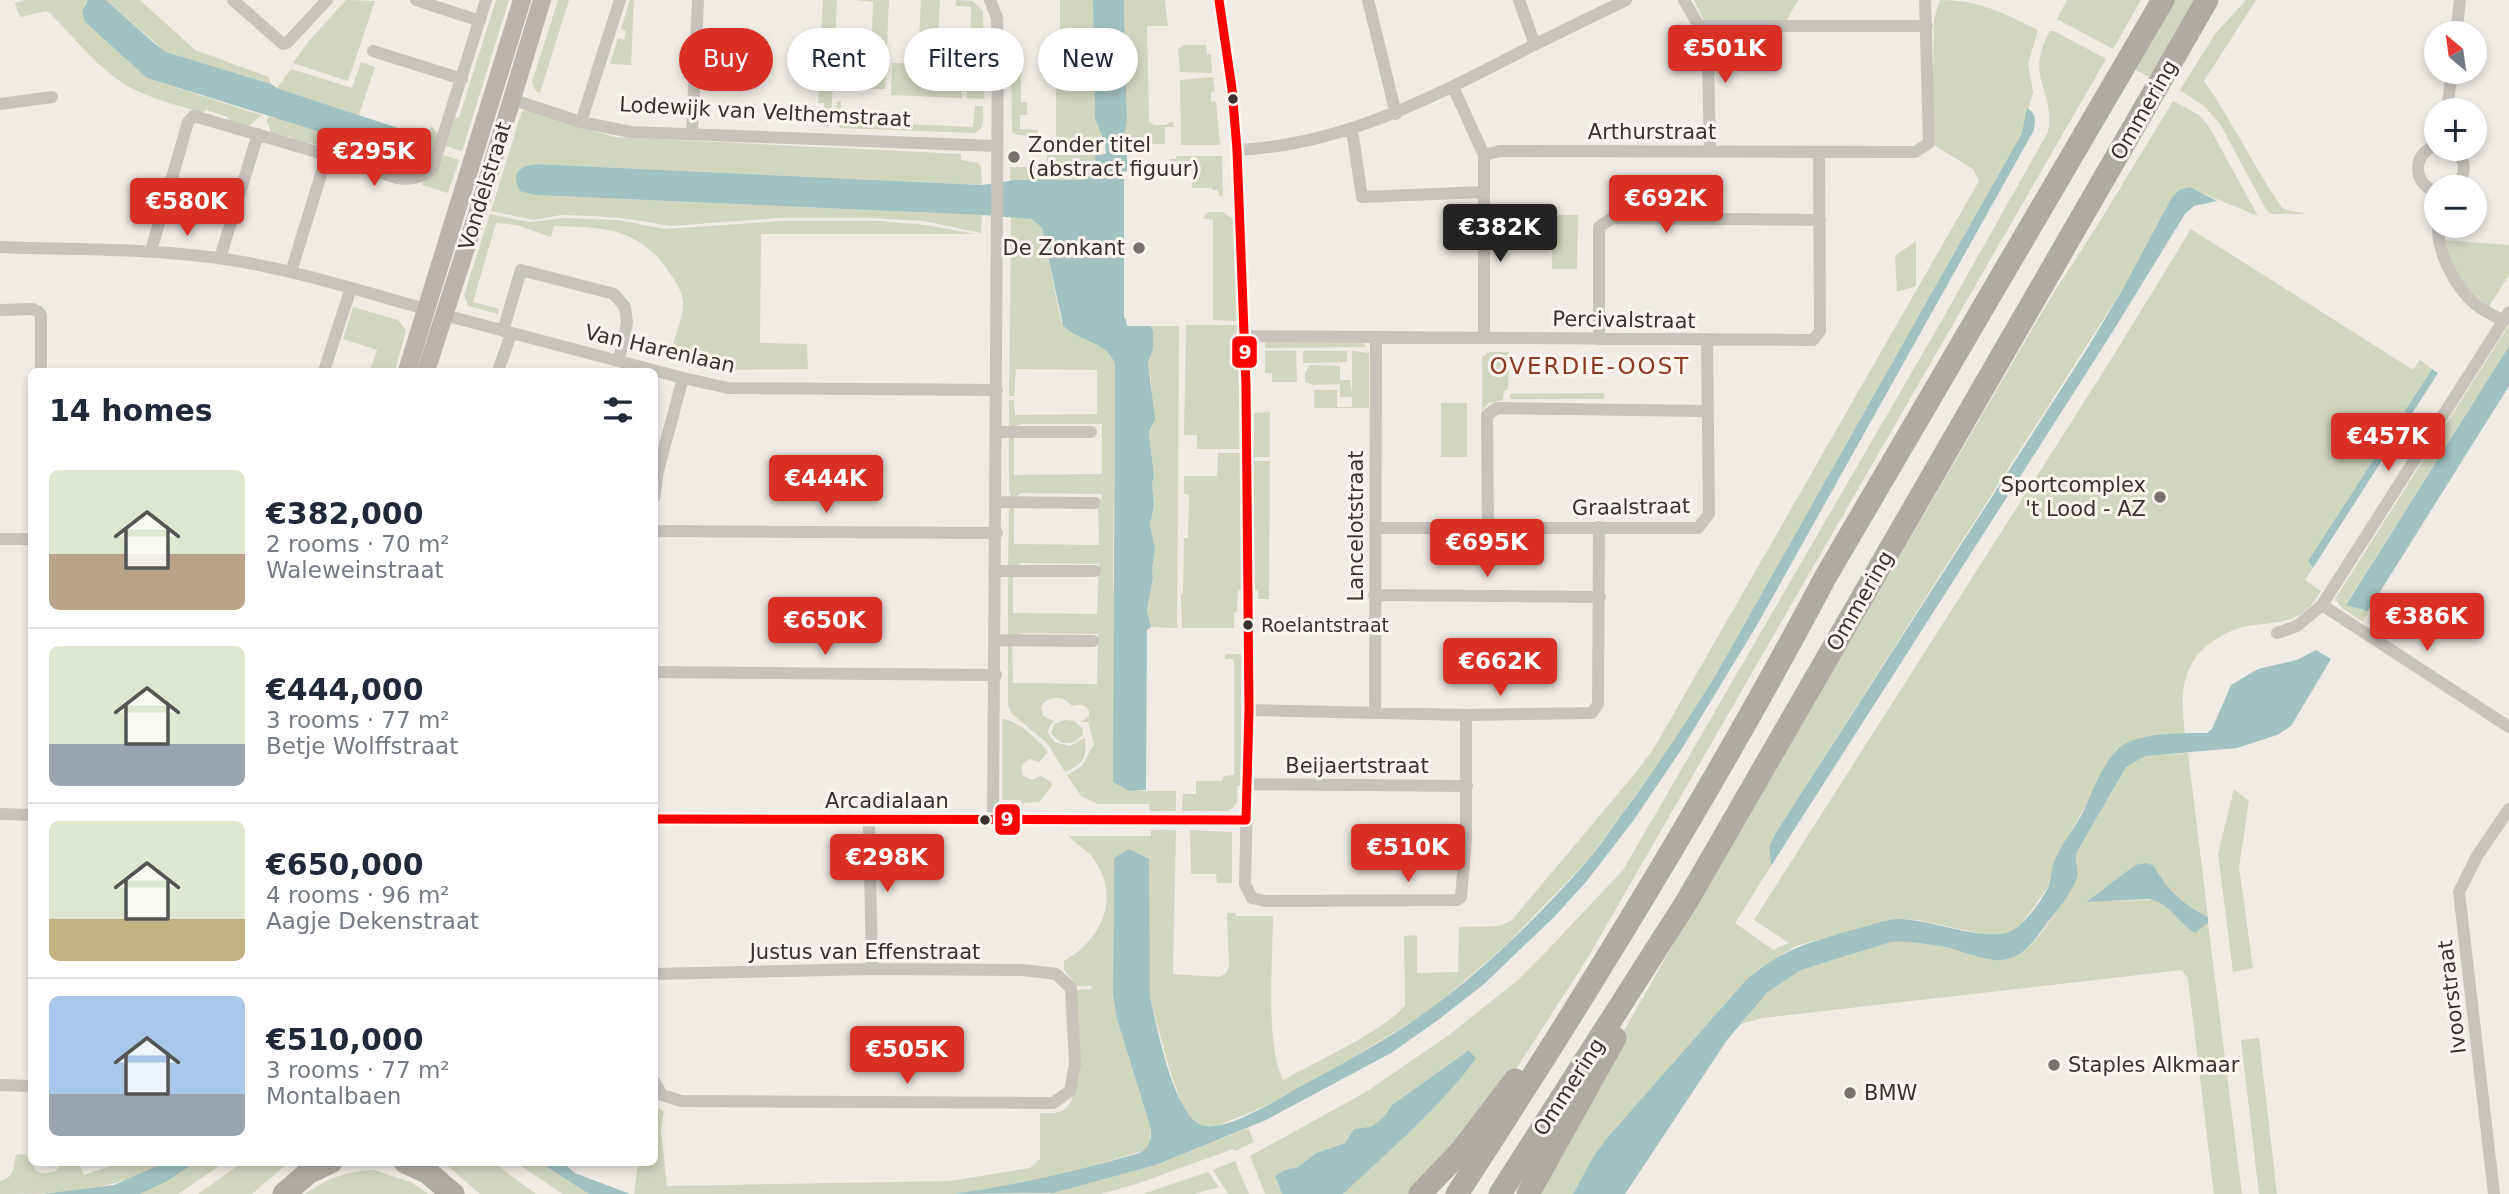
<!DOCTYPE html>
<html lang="en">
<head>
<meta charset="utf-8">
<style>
	:root { --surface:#fff; --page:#f2f2f3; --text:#1f2937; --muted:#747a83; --line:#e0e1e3; --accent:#d93025 }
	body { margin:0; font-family:"DejaVu Sans",sans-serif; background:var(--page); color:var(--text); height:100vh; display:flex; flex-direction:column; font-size:26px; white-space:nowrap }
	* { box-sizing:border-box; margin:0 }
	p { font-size:23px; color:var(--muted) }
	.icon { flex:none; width:38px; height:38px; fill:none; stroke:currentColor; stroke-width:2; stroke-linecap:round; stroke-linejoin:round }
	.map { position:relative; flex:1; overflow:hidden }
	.sheet { position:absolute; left:28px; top:368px; width:630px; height:798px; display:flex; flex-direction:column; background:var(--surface); border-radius:10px; box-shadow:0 4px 10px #0003 }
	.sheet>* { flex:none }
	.banner { position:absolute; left:679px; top:28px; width:665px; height:63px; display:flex; gap:14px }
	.needle { width:46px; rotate:331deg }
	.controls { position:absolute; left:2424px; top:21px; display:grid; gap:14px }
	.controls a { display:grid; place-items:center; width:63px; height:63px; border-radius:50%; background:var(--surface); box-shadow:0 4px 10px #0003; font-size:35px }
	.price { position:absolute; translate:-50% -60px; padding:0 16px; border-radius:7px; background:var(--accent); color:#fff; font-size:23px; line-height:46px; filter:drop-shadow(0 2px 4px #0008) }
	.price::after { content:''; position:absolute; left:50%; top:42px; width:21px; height:16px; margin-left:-10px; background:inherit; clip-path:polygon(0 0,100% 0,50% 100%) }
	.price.selected { background:#222; color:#fff }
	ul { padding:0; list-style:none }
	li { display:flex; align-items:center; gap:21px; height:175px; padding:0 21px }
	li+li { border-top:2px solid var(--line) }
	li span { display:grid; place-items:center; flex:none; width:196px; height:140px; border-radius:10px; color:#555 }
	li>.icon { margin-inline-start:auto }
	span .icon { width:84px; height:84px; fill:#fffc; stroke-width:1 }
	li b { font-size:30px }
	h2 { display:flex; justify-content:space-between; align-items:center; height:84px; padding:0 21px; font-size:30px }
	.pill { padding:0 24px; border-radius:32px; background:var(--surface); box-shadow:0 4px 10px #0003; font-size:24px; line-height:63px }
	.pill.selected { background:var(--accent); color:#fff }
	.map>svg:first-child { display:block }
	.green { fill:#d1d6bf }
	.water { fill:#a1c2c1 }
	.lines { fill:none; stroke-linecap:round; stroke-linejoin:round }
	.street { stroke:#c9c3be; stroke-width:12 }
	.secondary { stroke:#bab3ae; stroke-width:18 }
	.highway { stroke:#afaaa4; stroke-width:23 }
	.bus-1-casing { stroke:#fbf5ee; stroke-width:14 }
	.bus-1 { stroke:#f00; stroke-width:9 }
	.bus-dot { fill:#3b302b; stroke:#fbf5ee; stroke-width:2.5 }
	.poi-dot { fill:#7a716c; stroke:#fbf5ee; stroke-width:2.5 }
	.labels { text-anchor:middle; stroke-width:6; stroke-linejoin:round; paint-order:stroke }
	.bus-label { font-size:19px; fill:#3b302b; stroke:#fbf5ee; text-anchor:start }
	.street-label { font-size:21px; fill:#3b302b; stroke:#fbf5ee }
	.poi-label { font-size:21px; fill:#3b302b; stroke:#fbf5ee; text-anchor:start }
	.neighbourhood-label { font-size:23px; letter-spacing:2px; fill:#8c3b22; stroke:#fbf5ee }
	.line-badge { stroke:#fbf5ee; stroke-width:2.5 }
	.badge-label { font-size:19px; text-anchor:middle; font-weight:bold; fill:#fff }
</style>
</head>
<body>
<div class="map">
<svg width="2509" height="1194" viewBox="0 0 2509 1194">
	<rect width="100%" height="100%" fill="#f0ebe5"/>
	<!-- green -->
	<path class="green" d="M26 0H88L84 5 85 22 147 78 261 115 248 127 229 121 227 117 207 110 202 113C180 106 156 100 135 90 104 75 75 39 51 14L46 11 21 17 18 13 15 3Z
		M106 0H140L195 50 269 77 271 84 166 52Z
		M346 0 375 1 348 81 293 63 309 41Z
		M496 0H509L462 151 446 146 455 118H459Z
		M558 0H569L540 93 535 90 532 82Z
		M630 0H634L631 65 610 64 618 38 624 40 626 31 621 29Z
		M823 0H837L831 120H829V127L823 126 824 103H818Z
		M855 0H889L885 89H870L873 2Z
		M921 0H940L937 59 918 58Z
		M956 0 973 1 983 11 984 61 970 60 971 7 956 6Z
		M1060 0H1093L1095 118 1105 144 1056 145V73L1060 51Z
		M1124 0H1165L1168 26H1147L1149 121 1154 125H1166L1173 121 1174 127H1165V144H1121L1127 123Z
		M1694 0H1798L1787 20 1704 21Z
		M1940 0C1979 0 2004 13 2038 30L2028 64 2033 92 2022 133 1714 678 1667 752 1588 860 1507 944 1435 1006 1408 1024 1339 1066 1263 1107 1215 1127 1201 1125 1190 1116 1182 1105 1169 1068 1150 997 1149 952 1114 858 1113 994 1116 1016 1151 1129 1150 1143 1146 1150 1068 1173 1004 1187 954 1194H634L638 1162H654L655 1107 664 1111 661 1130 667 1186 951 1181 1030 1168 1040 1159V1113C1049 1113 1058 1115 1066 1108 1086 1091 1075 1015 1074 990L1091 989 1092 986H1077L1064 970V961C1103 939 1121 897 1093 858 1086 849 1074 843 1069 836H1151V830H1176L1173 974 1219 977 1225 974 1229 967 1227 913H1235L1236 916H1273C1273 957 1265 1045 1283 1080 1312 1064 1389 1028 1405 1005L1404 936 1417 935V973L1458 972 1459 927 1499 926 1511 921 1637 771 1654 748 1979 181 1973 169 1932 144 1934 19Z
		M2067 0H2141L2113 49 2057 19Z
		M2173 0H2194L2149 77 2133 68Z
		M2246 0H2256L2204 81C2233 122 2254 168 2283 209L2307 214H2272L2267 211 2220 124 2205 107 2180 90 2215 34Z
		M2050 31H2054L2106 59 1587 959 1507 1083 1409 1194H1343C1388 1151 1438 1109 1476 1059L1463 1054 1392 1105 1383 1118 1371 1128 1354 1129 1345 1143 1316 1153 1298 1167 1285 1170 1275 1176 1282 1194H1265L1250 1156 1366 1092 1449 1035 1518 980 1544 954 1623 870 1938 327 2048 132C2056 89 2023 78 2050 31Z
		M1184 45H1206L1207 54H1211L1212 73 1180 72 1178 49Z
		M1011 49H1021V102H1027V115H1020V129L1038 130V136L1017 135 1012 132Z
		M361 62 375 67 359 115 277 88 291 69 352 88Z
		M892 63 984 66V76H980L979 81 984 82V99L967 98V77L943 76V87H962V98L891 95Z
		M1213 77 1215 91 1211 92V101L1216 102 1220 145H1181L1180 80Z
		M841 100 840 121 973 127 975 106H983C983 117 986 129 974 133L840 128 836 122 837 102Z
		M2173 101 2199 115 2208 125 2258 216 2190 188 2124 287 1775 834 1769 847 1771 866 1735 923 1773 950 1789 943 1754 920 2107 366 2191 229 2413 370 2420 360 2432 369 2308 561 2313 568 2305 580 2321 591C2302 625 2280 621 2247 626 2232 629 2220 636 2208 645 2179 668 2181 700 2185 734L2144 737 2116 750 2054 863 2048 887 2023 922 2014 931 2002 935H1987L1918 920 1895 919 1796 946 1758 969 1746 980 1607 1138 1593 1157 1573 1194H1531L1678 936 2051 297 2097 226Z
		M526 110 614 137 961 154V160L978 163 981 166 982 185 535 164V195L982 215 981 233 924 221 870 218H777L671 226 630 219 594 216 561 215 534 220 491 211 522 111Z
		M268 117 423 143V139L429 136 431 126 440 136 425 170 398 175 396 170 311 143 306 145 289 136 284 139 272 135 267 121Z
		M444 155 459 160 448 193 422 185 424 179Z
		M1047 155H1095L1096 173 1082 180 1010 181V167H1045L1047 164Z
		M1176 156H1222L1223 196H1219L1218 190H1212L1211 183V188H1192V170H1170V159H1176Z
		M1208 212H1222L1233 219 1238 321 1213 320V220L1203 218Z
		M490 214 528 222 563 218 618 220 665 229 782 221H880L926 225 975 234H761L760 343 807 344 808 369 705 370 668 360C672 345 684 316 683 302 682 291 675 280 669 272 640 228 603 227 554 226L551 237 517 225 496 223 473 302 499 309 498 314 468 306 464 295Z
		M1552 215H1578L1577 269H1552Z
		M1011 217 1033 219 1042 228 1061 321C1076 342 1107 340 1115 364L1113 580 1129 791H1176V811H1150L1149 804H1098L1081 796 1067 775 1082 766 1094 744 1088 722H1081L1089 716V711C1085 704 1079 704 1072 706 1063 695 1050 695 1041 706L1043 716 1054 721 1049 727 1048 733 1055 742 1070 746 1084 738 1085 739C1087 758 1084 763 1065 772L1047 743 1011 713 1008 705V645H1012L1013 683 1097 684 1098 634 1020 633 1014 637H1008V576H1013V613L1097 614 1099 555 1098 564 1021 563 1015 567H1008L1009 509 1014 506V544L1099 545 1098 506H1101L1102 494 1021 493 1016 497 1011 496 1009 491V436L1014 437V475L1102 474V424H1022L1009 428V400H1014L1015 415 1097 414V370L1016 369 1014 396H1009Z
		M2444 240 2509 245V275L2488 308C2466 292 2450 267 2444 240Z
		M1916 241V286L1897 292 1895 256Z
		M353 307 398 320 406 330 395 371H370L377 350 343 339Z
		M1186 325H1238L1243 449H1197V435H1184Z
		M2509 325V346L2346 604 2368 611 2363 622 2341 607 2335 599Z
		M1150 326H1179L1177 628 1151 627 1147 610 1153 578 1152 569 1155 548 1150 525 1154 505 1152 484 1154 476 1149 432 1153 425 1151 380 1148 363 1153 349V332Z
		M1265 341 1361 342 1367 347 1265 348Z
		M1265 351H1296L1297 382H1272V373H1265Z
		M1303 351H1347V362L1303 363Z
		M1352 351 1369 353V408H1314V390H1337V407H1352V397H1340V384L1314 385 1305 382V373L1310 365 1340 366V380H1350L1352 392Z
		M1490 352H1509L1508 389 1504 391 1503 400 1489 403 1482 410V357Z
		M1604 393V399H1510V394Z
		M1441 403H1467V457H1441Z
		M1270 412V457H1254V413Z
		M1218 453H1243L1242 590H1238L1237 612 1234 613V628H1182L1181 595 1183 594 1184 538H1188L1189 495 1184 494V476H1217Z
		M1254 461H1270L1269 599H1258V590H1253Z
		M1226 654H1241V786H1237C1238 797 1239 805 1228 811H1182L1183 794H1196V781H1222L1224 776 1234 775V665L1233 659H1225Z
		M1002 719C1016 719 1040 741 1048 752L1039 762 1030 759C1022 762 1020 768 1023 776L1032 780 1041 776 1051 782 1052 786 1039 802 1021 803V800H1002Z
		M1065 720 1074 721 1083 729 1082 736 1072 743H1062L1051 734 1054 724Z
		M2188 753 2208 917C2184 906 2166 888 2154 866L2135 865 2087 901 2157 900C2172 908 2179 924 2194 932L2208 923 2242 1194H2214L2188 979 2182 970 1762 1018 1741 1024 1768 992 1801 970 1891 942C1918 940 1946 947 1972 954 1980 956 1989 960 1998 960 2033 963 2064 898 2078 872L2074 859 2077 852 2126 767 2146 756Z
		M2234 789 2249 801 2239 867 2253 968 2233 972 2218 854Z
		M1190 830 1232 832V883H1217L1216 874H1191Z
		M2259 1038 2277 1194H2259L2241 1040Z
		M1248 1128 1254 1142 1235 1151 1233 1149 1139 1183 1101 1194H1048L1156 1165Z
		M20 1154 27 1155C34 1171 37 1177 56 1171L62 1162H78L84 1175 123 1162H166C111 1192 61 1194 0 1194V1181C15 1178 13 1167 16 1155Z
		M1235 1161 1249 1194H1228L1213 1170Z
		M196 1162H225L178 1194H140Z
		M243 1162H289L252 1194H198Z
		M443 1162H493L536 1194H480Z
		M515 1162H539L589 1194H563Z
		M374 1170 411 1182 428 1194H305C327 1178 347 1171 374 1170Z
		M1208 1172 1219 1187 1194 1194H1143Z"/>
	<!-- water -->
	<path class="water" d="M88 0H106L155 44 166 52 271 84 277 88 419 135 423 139C423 148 421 159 410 160L147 78 85 22 82 11Z
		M1093 0H1124L1127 123 1121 144 1122 155H1127V171L1124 172V318L1126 319 1127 326H1150L1153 331V349L1148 363 1155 419 1149 432 1154 476 1152 484 1154 505 1150 525 1155 548 1152 569 1153 578 1147 610 1151 627 1147 630 1146 790 1129 791 1113 782 1115 364C1107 341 1078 342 1063 325L1042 228 1032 219 982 215 535 195 520 191C511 174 518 167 535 164L982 185 1016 180H1082L1096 173 1095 155 1106 154 1105 144 1095 118Z
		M2027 108C2037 114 2035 120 2034 130L1757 625 1683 747 1633 821 1586 882 1554 917 1483 985 1434 1023 1391 1053 1266 1120 1156 1165 1053 1193 954 1194C1017 1185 1078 1171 1139 1153 1149 1148 1152 1141 1151 1129L1116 1016 1113 994 1114 858 1129 849 1149 859 1150 997C1157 1026 1173 1114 1202 1125 1224 1133 1275 1101 1294 1090 1342 1064 1391 1038 1434 1006 1488 966 1544 911 1588 860 1600 846 1611 829 1622 814 1655 770 1685 724 1714 678L2022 133Z
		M2190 187 2217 201 2194 206 2185 214 2110 336 1771 866 1769 847 1775 834 2087 349 2124 287 2171 199 2179 190Z
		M2509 346V386L2368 611 2346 605Z
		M2432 369 2438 373 2313 568 2308 561Z
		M2316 650 2331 659 2291 726 2277 735 2237 748 2146 756 2126 767 2077 852C2073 862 2080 869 2077 878 2070 896 2055 913 2044 927 2035 940 2024 955 2008 959 1989 964 1964 951 1945 947 1928 944 1909 941 1891 942L1801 970 1768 992 1727 1040 1625 1194H1573L1593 1157 1607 1138 1746 980C1780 949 1817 940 1860 928 1872 925 1884 920 1896 919 1928 917 1991 946 2015 929 2027 921 2041 901 2048 888 2051 880 2051 870 2054 862 2061 845 2072 832 2081 816 2092 795 2099 769 2116 751 2132 732 2183 733 2207 733L2212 729 2231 685 2258 669 2297 660Z
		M2146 863 2154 866C2166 888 2184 906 2208 917V923L2195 933C2176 922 2170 902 2148 899L2086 902 2135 865Z
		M1469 1050 1476 1059C1438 1109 1389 1151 1343 1194H1282L1275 1176 1285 1170 1298 1167 1316 1153 1345 1143 1354 1129 1371 1127 1383 1118 1392 1105Z
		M166 1162H196L167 1181 140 1194H43L114 1185Z
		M539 1162H562L575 1173 630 1194H589Z"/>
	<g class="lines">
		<!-- street -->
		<path class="street" d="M233 0 283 44 287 43 327 0
			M416 0 480 21
			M990 0 997 18 998 46 993 819
			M1219 0 1232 89 1237 150 1248 450 1249 710 1245 884 1252 898 1265 901 1457 900 1461 897 1466 838V715
			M1368 0 1396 114
			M1519 0 1535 45
			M1684 0 1699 26 1708 63 1710 151
			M1699 26H1927
			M2456 33 2460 0
			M373 51 462 79
			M1453 87 1484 155V336
			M511 99 581 122 631 132 997 146
			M0 104 52 97
			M2447 110 2452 72
			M581 122 620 0
			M1352 130 1362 197 1483 192
			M692 133 698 0
			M2436 145C2412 154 2412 183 2436 192
			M2454 149C2467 160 2467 175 2455 187
			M1237 150C1346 145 1439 94 1534 45 1564 30 1595 15 1626 0
			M1484 155 1500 151 1915 152 1929 143 1925 0
			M2438 226C2437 252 2455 287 2475 304 2483 311 2494 315 2503 321
			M0 247C73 250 146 248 218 258 289 268 357 290 426 309
			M151 251 188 122 194 116 327 155 397 178C411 180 420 178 432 170L486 0
			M220 258 258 134
			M291 272 327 155
			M0 310 33 309 39 312 41 316V371
			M444 315 683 378 728 388 997 390
			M503 331 521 270 614 294 625 307 627 322 619 360
			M1244 336 1813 340 1820 331 1819 153
			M1599 339V227L1612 218 1820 220
			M324 371 351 288
			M498 371 511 334
			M996 432H1091
			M654 498 658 471 683 378
			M995 502 1095 503
			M1375 528H1698L1709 514 1707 341
			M1488 529 1487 415 1497 408 1707 411
			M654 531 997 533
			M0 539H32
			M994 571H1095
			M1374 595 1600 597
			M2322 605 2509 727
			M2277 633 2297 626 2322 605 2509 312
			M995 640 1093 641
			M654 672 996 675
			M1249 710 1466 715 1592 713 1598 704 1599 527
			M1375 713 1376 339
			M1246 784 1467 786
			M0 814 32 815
			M654 819 1246 820
			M869 820 872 969
			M654 974 872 969 1023 970 1056 974 1071 988 1075 1064 1070 1091 1053 1103 681 1101 662 1095 654 1081
			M0 1085 32 1086
			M2494 1194 2459 892 2477 856 2509 809"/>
		<!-- secondary -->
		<path class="secondary" d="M407 371 522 0
			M426 371 478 211 542 0"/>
		<!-- highway -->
		<path class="highway" d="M405 1162 427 1172 453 1194
			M284 1194 308 1173 331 1162
			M1420 1194 1461 1151 1515 1080
			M1457 1194C1588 993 1714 788 1826 576L2163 0
			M1500 1194 1687 901 2207 0
			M1528 1194 1615 1038"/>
		<defs>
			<path id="bus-1" d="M654 819 1246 820 1249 710 1246 385 1237 150 1232 89 1219 0"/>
		</defs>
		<!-- bus-1 casing -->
		<use href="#bus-1" class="bus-1-casing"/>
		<!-- bus-1 -->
		<use href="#bus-1" class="bus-1"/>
	</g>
	<!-- markers -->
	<g class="bus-dot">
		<circle cx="1233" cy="99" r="6"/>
		<circle cx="1248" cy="625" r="6"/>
		<circle cx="985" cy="820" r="6"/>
	</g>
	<g class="poi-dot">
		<circle cx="1014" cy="157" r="7"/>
		<circle cx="1139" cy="248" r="7"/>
		<circle cx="2160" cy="497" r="7"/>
		<circle cx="2054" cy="1065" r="7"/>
		<circle cx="1850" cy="1093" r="7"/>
	</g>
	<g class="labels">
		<!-- bus labels -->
		<g class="bus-label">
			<text x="1261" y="632">Roelantstraat</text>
		</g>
		<!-- street labels -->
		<g class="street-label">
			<text transform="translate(2144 110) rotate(-60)" y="7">Ommering</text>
			<text transform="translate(765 112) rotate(3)" y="7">Lodewijk van Velthemstraat</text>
			<text x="1652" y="139">Arthurstraat</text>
			<text transform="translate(485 186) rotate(-73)" y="7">Vondelstraat</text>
			<text transform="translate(1624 320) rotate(1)" y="7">Percivalstraat</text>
			<text transform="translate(660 349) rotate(13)" y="7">Van Harenlaan</text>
			<text transform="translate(1631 507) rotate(-1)" y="7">Graalstraat</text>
			<text transform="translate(1356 526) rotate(-90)" y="7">Lancelotstraat</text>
			<text transform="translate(1860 601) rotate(-60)" y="7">Ommering</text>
			<text x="1357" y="773">Beijaertstraat</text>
			<text x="887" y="808">Arcadialaan</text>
			<text x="865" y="959">Justus van Effenstraat</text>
			<text transform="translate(2452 997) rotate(-97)" y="7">Ivoorstraat</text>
			<text transform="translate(1569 1087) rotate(-57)" y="7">Ommering</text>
		</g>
		<!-- poi labels -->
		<g class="poi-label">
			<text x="1028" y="152">Zonder titel<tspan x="1028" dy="24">(abstract figuur)</tspan></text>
			<text x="1125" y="255" text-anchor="end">De Zonkant</text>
			<text x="2146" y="492" text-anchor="end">Sportcomplex<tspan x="2146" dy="24">'t Lood - AZ</tspan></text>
			<text x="2068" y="1072">Staples Alkmaar</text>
			<text x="1864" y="1100">BMW</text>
		</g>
		<!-- neighbourhood labels -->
		<g class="neighbourhood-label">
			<text x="1590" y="374">OVERDIE-OOST</text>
		</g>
	</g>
	<g class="line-badge">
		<rect x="1231" y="335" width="27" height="34" rx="7" fill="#f00"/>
		<rect x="994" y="803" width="27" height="33" rx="7" fill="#f00"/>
	</g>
	<g class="badge-label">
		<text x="1245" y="359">9</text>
		<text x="1007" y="826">9</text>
	</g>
</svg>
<div class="controls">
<a><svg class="needle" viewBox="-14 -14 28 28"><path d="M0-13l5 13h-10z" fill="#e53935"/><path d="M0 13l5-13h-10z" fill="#747a83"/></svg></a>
<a>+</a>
<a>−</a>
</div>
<b class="price" style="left:1725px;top:85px">€501K</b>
<b class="price" style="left:374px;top:188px">€295K</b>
<b class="price" style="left:1666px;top:235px">€692K</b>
<b class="price" style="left:187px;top:238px">€580K</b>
<b class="price selected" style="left:1500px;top:264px">€382K</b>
<b class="price" style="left:2388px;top:473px">€457K</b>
<b class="price" style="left:826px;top:515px">€444K</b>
<b class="price" style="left:1487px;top:579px">€695K</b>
<b class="price" style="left:2427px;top:653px">€386K</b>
<b class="price" style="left:825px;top:657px">€650K</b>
<b class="price" style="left:1500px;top:698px">€662K</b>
<b class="price" style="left:1408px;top:884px">€510K</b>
<b class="price" style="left:887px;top:894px">€298K</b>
<b class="price" style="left:907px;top:1086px">€505K</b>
<div class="banner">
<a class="pill selected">Buy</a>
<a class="pill">Rent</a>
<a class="pill">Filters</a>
<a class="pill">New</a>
</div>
<section class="sheet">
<h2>14 homes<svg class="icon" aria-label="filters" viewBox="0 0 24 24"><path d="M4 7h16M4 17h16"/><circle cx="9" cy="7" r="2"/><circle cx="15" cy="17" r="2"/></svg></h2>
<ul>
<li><span style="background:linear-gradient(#dfe7d0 60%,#b9a48a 0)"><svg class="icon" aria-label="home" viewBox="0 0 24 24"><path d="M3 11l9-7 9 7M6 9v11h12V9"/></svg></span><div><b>€382,000</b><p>2 rooms · 70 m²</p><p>Waleweinstraat</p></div></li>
<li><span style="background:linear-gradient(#dfe7d0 70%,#9aa5b1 0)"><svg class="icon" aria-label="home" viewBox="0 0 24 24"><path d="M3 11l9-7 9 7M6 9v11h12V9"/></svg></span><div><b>€444,000</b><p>3 rooms · 77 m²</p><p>Betje Wolffstraat</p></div></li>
<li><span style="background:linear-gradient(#dfe7d0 70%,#c2b280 0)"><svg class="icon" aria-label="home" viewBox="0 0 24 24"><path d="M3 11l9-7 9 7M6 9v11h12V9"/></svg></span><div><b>€650,000</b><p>4 rooms · 96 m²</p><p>Aagje Dekenstraat</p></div></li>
<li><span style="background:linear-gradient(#a9c7e8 70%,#9aa5b1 0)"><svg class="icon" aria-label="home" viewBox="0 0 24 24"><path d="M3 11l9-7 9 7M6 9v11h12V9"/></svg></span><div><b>€510,000</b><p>3 rooms · 77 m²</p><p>Montalbaen</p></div></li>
</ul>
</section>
</div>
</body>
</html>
